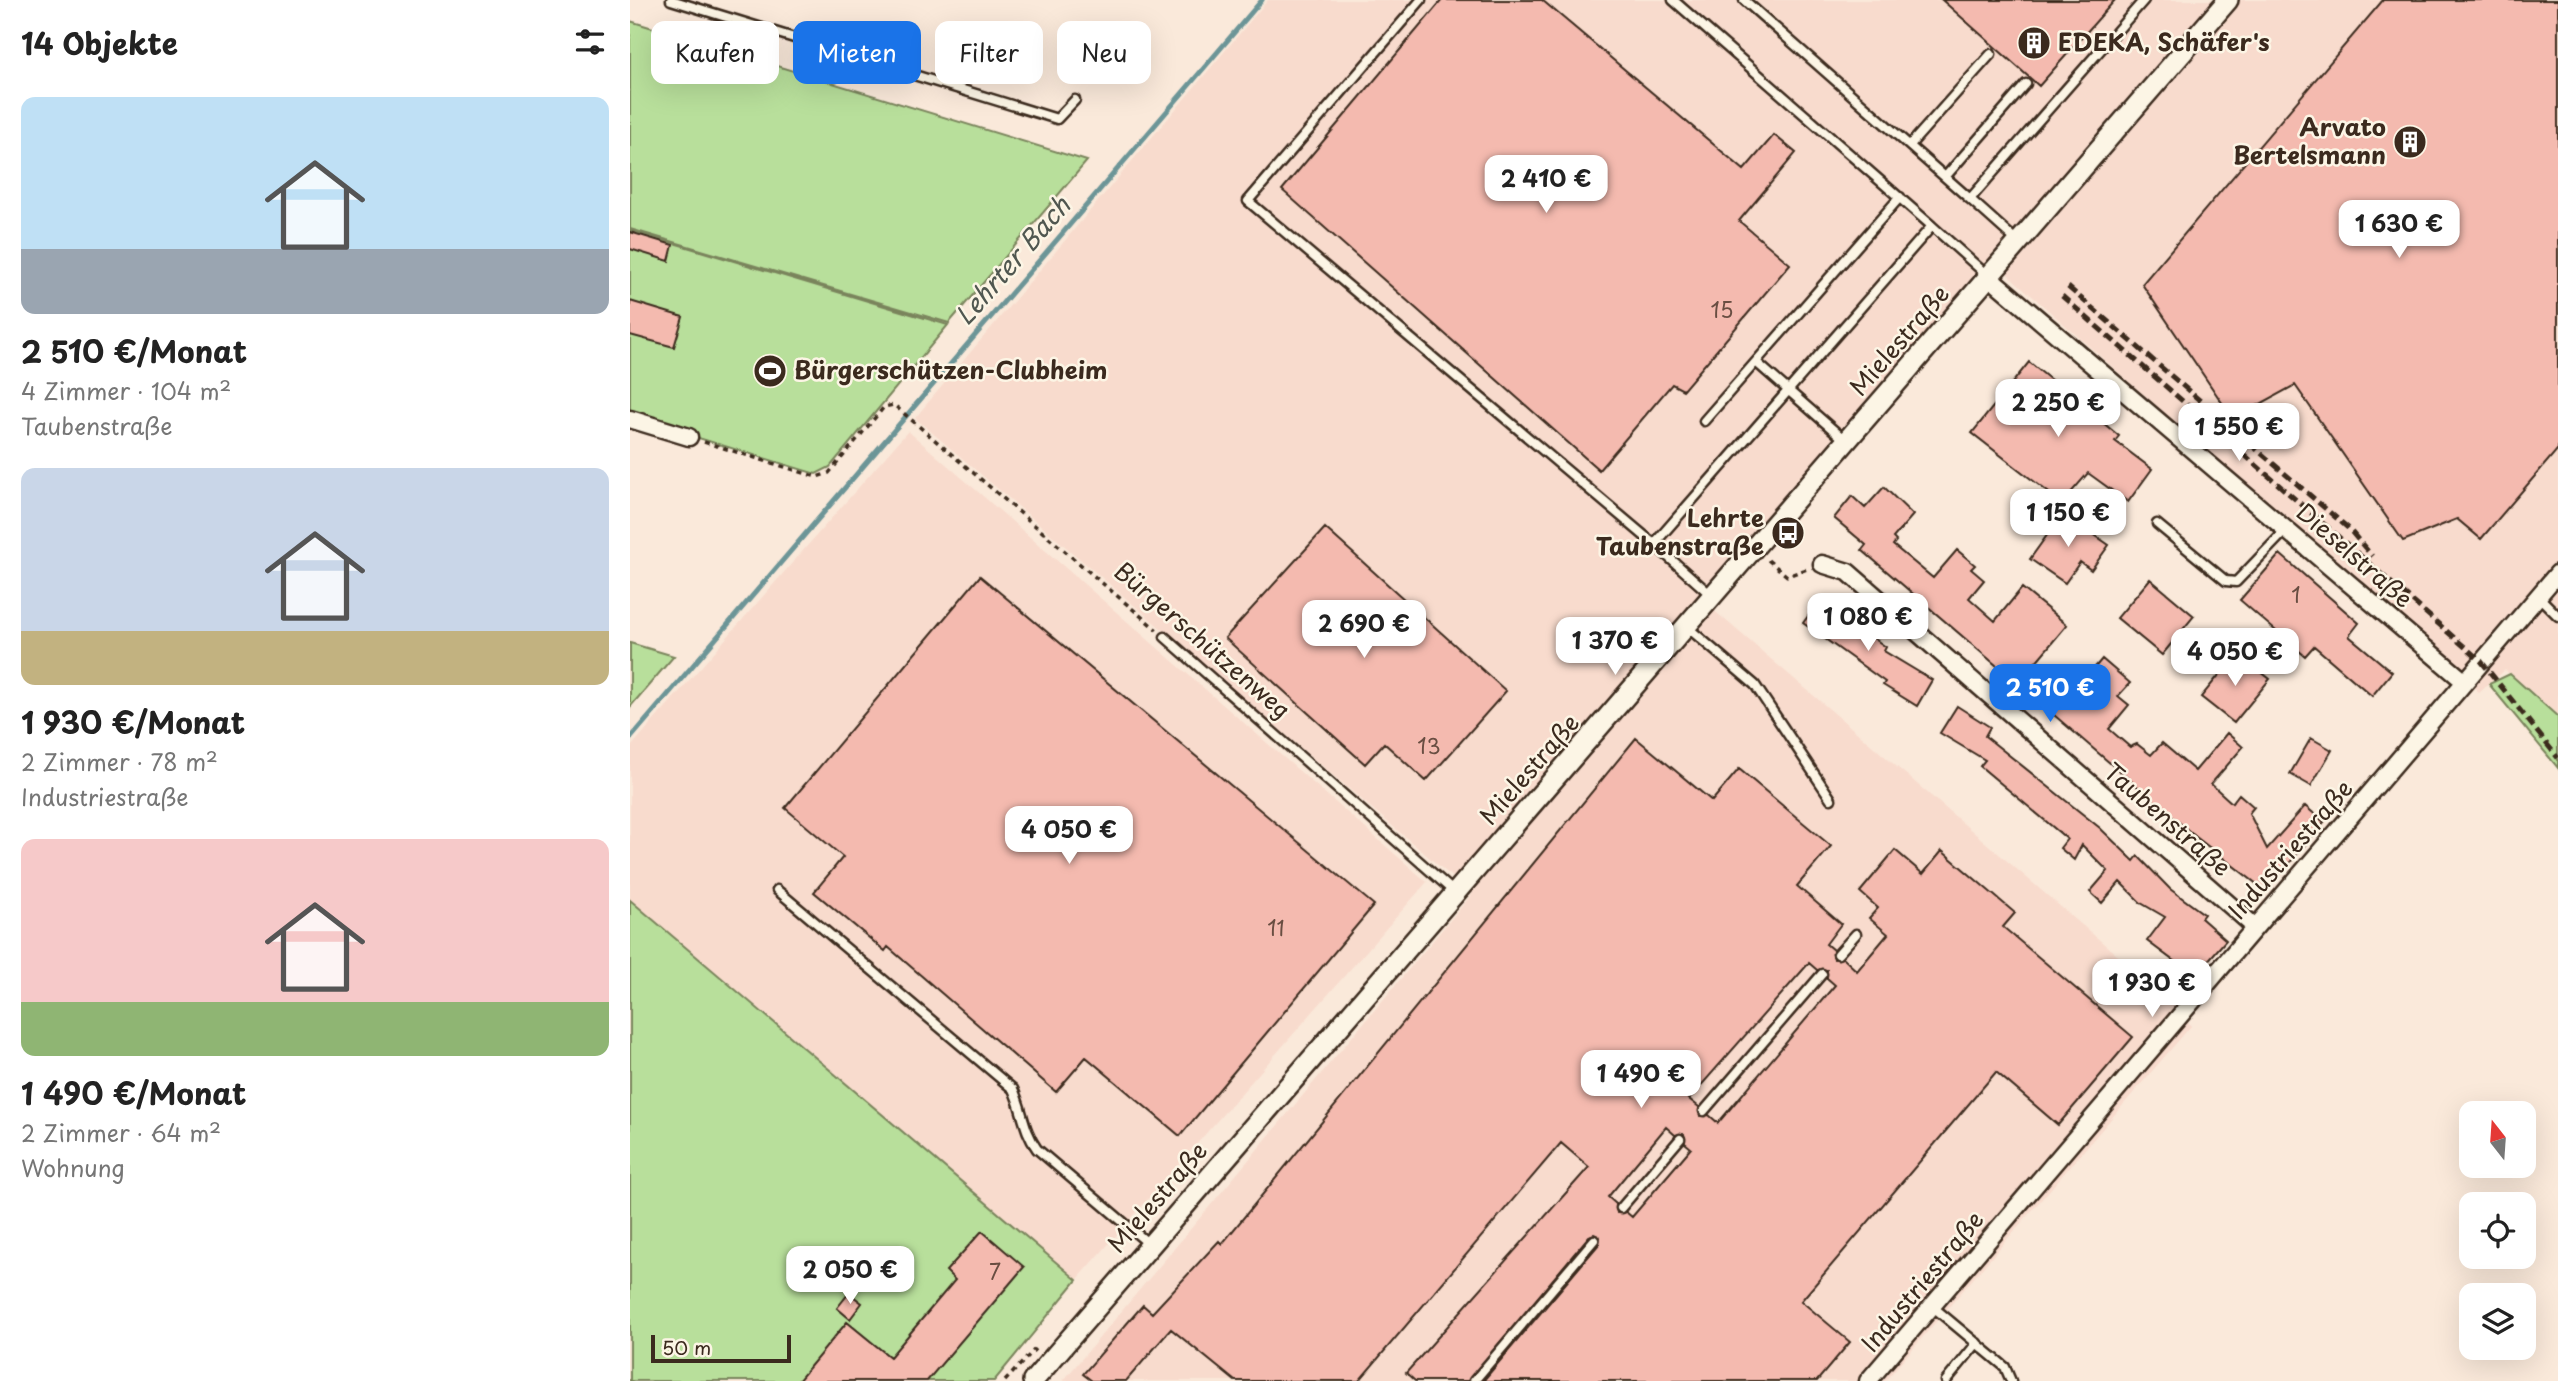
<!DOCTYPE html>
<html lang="de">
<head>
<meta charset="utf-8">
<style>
	:root { --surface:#fff; --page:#f6f6f6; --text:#222; --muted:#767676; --accent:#1a73e8 }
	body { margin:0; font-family:"Playpen Sans",sans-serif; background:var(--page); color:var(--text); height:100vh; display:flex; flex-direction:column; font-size:26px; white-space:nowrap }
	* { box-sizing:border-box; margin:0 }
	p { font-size:23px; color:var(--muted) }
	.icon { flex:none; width:38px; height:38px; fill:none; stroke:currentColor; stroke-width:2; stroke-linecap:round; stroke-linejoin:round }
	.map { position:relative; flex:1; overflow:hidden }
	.sheet { display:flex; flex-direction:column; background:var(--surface); width:630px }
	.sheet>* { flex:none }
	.banner { position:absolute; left:21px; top:21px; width:665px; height:63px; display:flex; gap:14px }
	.needle { width:46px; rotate:343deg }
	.controls { position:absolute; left:1829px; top:1101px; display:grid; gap:14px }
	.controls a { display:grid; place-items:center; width:77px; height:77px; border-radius:14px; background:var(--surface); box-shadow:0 7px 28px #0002; font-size:35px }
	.scale { position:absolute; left:21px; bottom:18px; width:140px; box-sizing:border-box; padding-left:7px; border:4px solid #3b2a1e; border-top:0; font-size:19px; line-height:24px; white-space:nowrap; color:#3b2a1e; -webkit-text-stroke:5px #fcf5e5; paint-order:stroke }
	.price { position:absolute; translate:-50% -60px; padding:0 16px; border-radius:14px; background:#fff; color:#222; font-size:23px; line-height:46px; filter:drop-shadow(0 2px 4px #0008) }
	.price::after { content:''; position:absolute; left:50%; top:42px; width:21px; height:16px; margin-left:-10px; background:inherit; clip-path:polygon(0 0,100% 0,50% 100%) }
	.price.active { background:var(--accent); color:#fff }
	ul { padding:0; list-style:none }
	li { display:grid; align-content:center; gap:14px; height:371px; padding:0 21px }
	li span { display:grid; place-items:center; height:217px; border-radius:14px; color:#555 }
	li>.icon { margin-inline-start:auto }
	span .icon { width:126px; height:126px; fill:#fffc; stroke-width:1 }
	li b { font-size:30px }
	h2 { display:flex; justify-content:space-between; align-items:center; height:84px; padding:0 21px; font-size:30px }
	.chip { padding:0 24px; border-radius:14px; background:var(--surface); box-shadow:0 7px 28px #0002; font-size:24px; line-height:63px }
	.chip.active { background:var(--accent); color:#fff }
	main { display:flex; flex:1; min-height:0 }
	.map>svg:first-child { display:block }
	.built { fill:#f8dbcd }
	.green { fill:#b8df9b; stroke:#7a845c; stroke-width:2 }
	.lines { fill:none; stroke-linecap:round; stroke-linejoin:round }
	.stream { stroke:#6c9597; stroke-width:5 }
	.building { fill:#f4baaf; stroke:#3b2a1e; stroke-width:2; fill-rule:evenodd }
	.service-casing { stroke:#3b2a1e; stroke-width:13 }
	.minor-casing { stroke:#3b2a1e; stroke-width:21 }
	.tertiary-casing { stroke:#3b2a1e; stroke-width:24 }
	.path { stroke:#3b2a1e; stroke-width:3.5; stroke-dasharray:5 5; stroke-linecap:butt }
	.service { stroke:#fcf5e5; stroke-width:8 }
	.minor { stroke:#fcf5e5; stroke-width:16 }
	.tertiary { stroke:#fcf5e5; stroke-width:19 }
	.rail { stroke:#3b2a1e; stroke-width:5; stroke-dasharray:10 5; stroke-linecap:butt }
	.labels { text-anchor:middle; stroke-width:5; stroke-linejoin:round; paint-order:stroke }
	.number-label { font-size:21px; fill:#694e42 }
	.poi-label { font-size:24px; font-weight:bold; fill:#3b2a1e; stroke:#fcf5e5; text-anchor:start }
	.street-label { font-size:24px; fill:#3b2a1e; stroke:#fcf5e5 }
	.water-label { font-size:26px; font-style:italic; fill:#505750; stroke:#fcf5e5 }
</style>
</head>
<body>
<main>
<section class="sheet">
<h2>14 Objekte<svg class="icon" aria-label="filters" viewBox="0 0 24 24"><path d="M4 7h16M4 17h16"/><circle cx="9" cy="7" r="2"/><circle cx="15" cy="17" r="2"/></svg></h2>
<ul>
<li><span style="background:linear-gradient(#bfe0f5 70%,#9aa5b1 0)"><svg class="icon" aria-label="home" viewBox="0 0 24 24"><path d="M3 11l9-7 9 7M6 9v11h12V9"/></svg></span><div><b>2 510 €/Monat</b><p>4 Zimmer · 104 m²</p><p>Taubenstraße</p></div></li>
<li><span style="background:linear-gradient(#c9d6e8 75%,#c2b280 0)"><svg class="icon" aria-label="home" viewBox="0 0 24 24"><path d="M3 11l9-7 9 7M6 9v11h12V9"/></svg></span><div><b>1 930 €/Monat</b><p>2 Zimmer · 78 m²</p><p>Industriestraße</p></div></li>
<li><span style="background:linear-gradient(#f6c9c9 75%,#8fb573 0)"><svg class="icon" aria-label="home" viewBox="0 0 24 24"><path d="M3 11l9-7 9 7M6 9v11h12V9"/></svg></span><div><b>1 490 €/Monat</b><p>2 Zimmer · 64 m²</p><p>Wohnung</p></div></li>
</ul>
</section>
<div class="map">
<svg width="1928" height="1381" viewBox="0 0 1928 1381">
	<rect width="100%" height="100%" fill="#fae9da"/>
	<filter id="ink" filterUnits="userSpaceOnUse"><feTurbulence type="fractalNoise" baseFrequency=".0143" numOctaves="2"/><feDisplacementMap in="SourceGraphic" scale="14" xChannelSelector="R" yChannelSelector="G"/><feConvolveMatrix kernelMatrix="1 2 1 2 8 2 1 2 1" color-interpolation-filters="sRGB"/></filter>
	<g filter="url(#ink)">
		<!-- built -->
		<path class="built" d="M638 0H1928V715L1875 670 1849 692 1375 272 1080 607 1542 1002 1561 1026 1255 1381H433L842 894 285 418Z
			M278 431 797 882 447 1280 0 900V748Z"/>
		<!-- green -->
		<path class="green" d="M0 21 457 161 319 323 0 229Z
			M0 230 318 325 200 467 186 474 0 417Z
			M0 643 44 656 0 707Z
			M1880 674 1928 717V768L1859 684Z
			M0 900 447 1280 364 1381H0Z"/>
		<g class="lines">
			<!-- stream -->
			<path class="stream" d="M0 739 632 0"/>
		</g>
		<!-- building -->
		<path class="building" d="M812 0H912L1114 170 1144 135 1166 153 1109 221 1160 264 1053 390 1042 384 969 470 652 190Z
			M1312 0H1485L1409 86Z
			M1753 0H1928V449L1851 539 1827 519 1773 541 1665 385 1603 419 1512 284Z
			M0 232 43 245 39 261 0 249Z
			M0 301 53 317 44 347 0 335Z
			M1399 362 1489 436 1485 441 1522 469 1498 502 1458 473 1432 503 1342 433Z
			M1254 487 1283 515 1263 538 1266 541 1263 545 1303 578 1327 550 1345 565 1341 569 1354 580 1339 598 1365 621 1392 588 1437 625 1405 663 1434 688 1447 672 1455 679 1472 659 1500 683 1488 696 1499 705 1479 729 1500 747 1507 744 1521 755 1532 743 1565 771 1597 733 1613 747 1581 784 1602 803 1609 794 1624 807 1619 813 1637 849 1675 806 1694 822 1636 891 1566 837 1232 550 1236 545 1204 518 1222 496 1235 508Z
			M1433 513 1479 545 1461 570 1450 562 1435 583 1400 559Z
			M695 528 876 691 796 781 754 743 735 764 595 638Z
			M1650 554 1729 623 1719 636 1762 672 1742 696 1684 646 1675 656 1610 600Z
			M350 576 744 905 550 1136 456 1057 426 1092 258 947 255 951 184 892 213 857 155 808Z
			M1520 579 1564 616 1532 655 1487 618Z
			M1190 600 1256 647 1254 651 1302 680 1287 706 1253 685 1255 682 1173 623Z
			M1607 653 1640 679 1604 723 1571 697Z
			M1327 706 1360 727 1355 736 1470 828 1504 861 1508 856 1540 889 1574 914 1571 918 1596 940 1542 1002 1524 987 1545 962 1517 941 1535 917 1511 903 1490 882 1472 903 1460 892 1478 871 1452 845 1444 860 1430 848 1437 839 1350 766 1355 760 1310 733Z
			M1006 738 1082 801 1109 769 1201 846 1167 886 1211 924 1196 944 1203 950 1204 959 1213 958 1227 971 1258 934 1239 918 1248 908 1230 892 1265 850 1293 874 1312 851 1385 913 1373 927 1503 1037 1428 1125 1366 1072 1171 1301 1220 1342 1187 1381H853L969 1244 970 1237 964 1234 959 1236 838 1381H785L776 1373 959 1167 931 1143 729 1381H605L541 1329 496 1381H462L453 1374 513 1305 522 1313 589 1241 592 1244ZM1179 963 1187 970H1197V978L1205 985 1088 1123 1079 1115 1070 1116 1069 1107 1059 1099ZM1036 1127 1045 1135 1054 1134 1055 1143 1061 1148 1002 1217 996 1212 987 1213 986 1204 978 1197Z
			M1681 738 1702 750 1681 786 1660 774Z
			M352 1231 394 1267 297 1381H168L217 1322 260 1357 325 1280 316 1271Z
			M219 1293 232 1303 220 1319 207 1308Z"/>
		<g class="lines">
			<defs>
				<path id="service" d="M41 0 427 119 445 100
					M791 0 618 201 1024 544
					M1043 0 1302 226
					M1114 0 1340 199
					M1280 145 1361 54
					M1316 176 1396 84
					M1388 242 1340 199 1514 0
					M1126 362 1216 441
					M1074 421 1270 197
					M1527 524 1596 581 1606 582 1657 529
					M1081 595 1024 544 1302 226 1358 276
					M1908 596 1928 616
					M1056 626 1125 685 1201 799
					M535 637 824 892
					M147 890 383 1089C393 1110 393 1130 407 1149L519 1244
					M1208 954 1226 934
					M1074 1111 1192 974
					M991 1208 1050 1139
					M1302 1306 1375 1367 1381 1381
					M844 1381 964 1240
					M1316 1381 1347 1343"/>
				<path id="minor" d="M1358 276 1835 682
					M0 419 59 437
					M1192 564 1218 572 1625 927
					M1238 1381 1928 573"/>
				<path id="tertiary" d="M403 1381 1598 0"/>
			</defs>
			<!-- service casing -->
			<use href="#service" class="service-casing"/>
			<!-- minor casing -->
			<use href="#minor" class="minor-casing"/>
			<!-- tertiary casing -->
			<use href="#tertiary" class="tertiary-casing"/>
			<!-- path -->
			<path class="path" d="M74 442 187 477 199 473 254 407 264 405 527 630
				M1138 560 1157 576 1177 569
				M375 1381 405 1349"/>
			<!-- service -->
			<use href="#service" class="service"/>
			<!-- minor -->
			<use href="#minor" class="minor"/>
			<!-- tertiary -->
			<use href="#tertiary" class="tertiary"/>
			<!-- rail -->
			<path class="rail" d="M1438 287 1718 528 1742 556
				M1432 296 1851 661 1928 758"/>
		</g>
	</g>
	<!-- icons -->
	<defs>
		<symbol id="building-disc" viewBox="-11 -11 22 22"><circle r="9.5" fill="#3b2a1e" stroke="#fcf5e5"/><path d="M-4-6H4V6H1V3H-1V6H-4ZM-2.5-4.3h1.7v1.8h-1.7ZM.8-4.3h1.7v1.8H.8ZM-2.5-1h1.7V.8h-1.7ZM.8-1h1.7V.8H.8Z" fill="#fff"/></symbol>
		<symbol id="stadium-disc" viewBox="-11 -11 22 22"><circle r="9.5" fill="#3b2a1e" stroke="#fcf5e5"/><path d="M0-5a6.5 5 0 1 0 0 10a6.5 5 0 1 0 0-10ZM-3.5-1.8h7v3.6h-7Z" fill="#fff"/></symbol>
		<symbol id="bus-disc" viewBox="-11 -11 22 22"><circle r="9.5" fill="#3b2a1e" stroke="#fcf5e5"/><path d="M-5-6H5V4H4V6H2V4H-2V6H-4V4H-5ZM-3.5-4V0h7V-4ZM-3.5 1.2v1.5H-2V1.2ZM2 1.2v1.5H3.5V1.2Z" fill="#fff"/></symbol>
	</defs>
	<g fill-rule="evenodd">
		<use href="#building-disc" x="1385" y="24" width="38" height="38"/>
		<use href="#building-disc" x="1761" y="123" width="38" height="38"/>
		<use href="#stadium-disc" x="121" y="352" width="38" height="38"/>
		<use href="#bus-disc" x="1139" y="514" width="38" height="38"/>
	</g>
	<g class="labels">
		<!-- number labels -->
		<g class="number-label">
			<text x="1092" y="318">15</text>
			<text x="1666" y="603">1</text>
			<text x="799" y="754">13</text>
			<text x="646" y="936">11</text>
			<text x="365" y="1280">7</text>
		</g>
		<!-- poi labels -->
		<g class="poi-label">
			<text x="1428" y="51">EDEKA, Schäfer's</text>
			<text x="1756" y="136" text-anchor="end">Arvato<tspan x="1756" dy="28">Bertelsmann</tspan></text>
			<text x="164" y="379">Bürgerschützen-Clubheim</text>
			<text x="1134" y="527" text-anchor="end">Lehrte<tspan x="1134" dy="28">Taubenstraße</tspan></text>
		</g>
		<!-- street labels -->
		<g class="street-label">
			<text transform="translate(1270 341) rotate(-49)" y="8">Mielestraße</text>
			<text transform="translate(1724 556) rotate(41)" y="8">Dieselstraße</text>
			<text transform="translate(572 641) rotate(41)" y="8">Bürgerschützenweg</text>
			<text transform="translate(900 770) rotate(-49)" y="8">Mielestraße</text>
			<text transform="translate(1537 820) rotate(41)" y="8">Taubenstraße</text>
			<text transform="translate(1661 850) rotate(-49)" y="8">Industriestraße</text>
			<text transform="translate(528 1198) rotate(-49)" y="8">Mielestraße</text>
			<text transform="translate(1293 1282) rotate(-50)" y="8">Industriestraße</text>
		</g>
		<!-- water labels -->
		<g class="water-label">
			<text transform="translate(383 261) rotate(-49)" y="9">Lehrter Bach</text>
		</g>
	</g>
</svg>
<div class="controls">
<a><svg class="needle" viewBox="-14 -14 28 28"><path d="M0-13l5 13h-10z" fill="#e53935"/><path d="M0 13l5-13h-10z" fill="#767676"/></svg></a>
<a><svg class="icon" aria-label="locate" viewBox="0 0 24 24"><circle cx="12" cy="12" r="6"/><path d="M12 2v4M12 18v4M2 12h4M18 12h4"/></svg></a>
<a><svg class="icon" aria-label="layers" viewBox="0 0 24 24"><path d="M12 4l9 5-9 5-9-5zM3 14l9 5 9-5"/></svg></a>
</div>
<div class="scale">50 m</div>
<b class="price" style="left:916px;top:215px">2 410 €</b>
<b class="price" style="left:1769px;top:260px">1 630 €</b>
<b class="price" style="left:1428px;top:439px">2 250 €</b>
<b class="price" style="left:1609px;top:463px">1 550 €</b>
<b class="price" style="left:1438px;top:549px">1 150 €</b>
<b class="price" style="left:1238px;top:653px">1 080 €</b>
<b class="price" style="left:734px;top:660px">2 690 €</b>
<b class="price" style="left:985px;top:677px">1 370 €</b>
<b class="price" style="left:1605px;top:688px">4 050 €</b>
<b class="price active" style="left:1420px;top:724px">2 510 €</b>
<b class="price" style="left:439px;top:866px">4 050 €</b>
<b class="price" style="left:1522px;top:1019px">1 930 €</b>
<b class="price" style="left:1011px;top:1110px">1 490 €</b>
<b class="price" style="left:220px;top:1306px">2 050 €</b>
<div class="banner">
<a class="chip">Kaufen</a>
<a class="chip active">Mieten</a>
<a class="chip">Filter</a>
<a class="chip">Neu</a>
</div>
</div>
</main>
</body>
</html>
